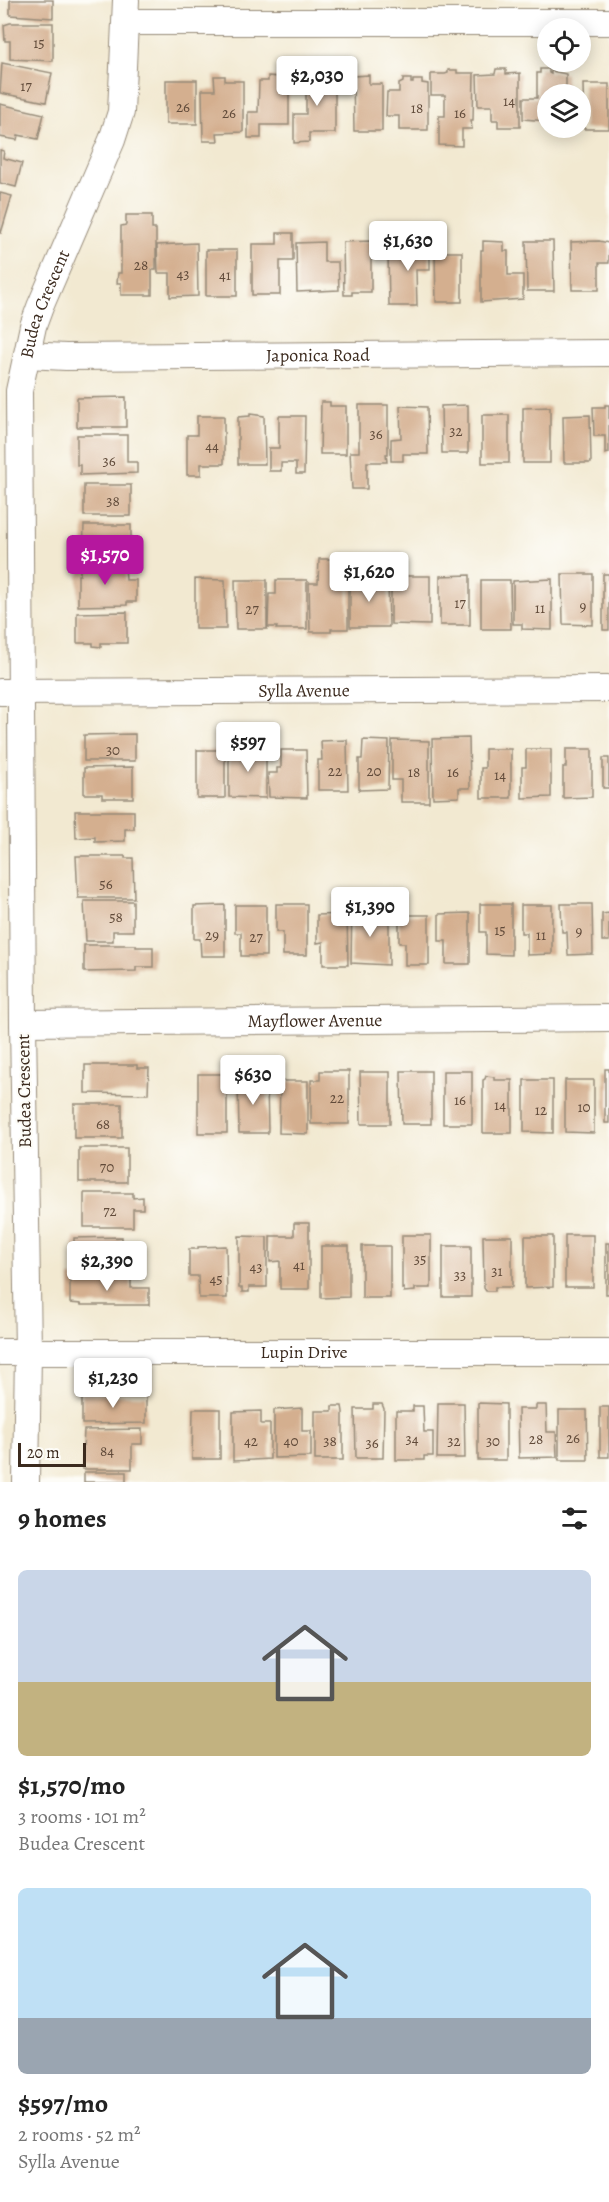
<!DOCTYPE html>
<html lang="en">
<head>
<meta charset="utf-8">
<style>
	:root { --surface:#fff; --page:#f6f6f6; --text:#222; --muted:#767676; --accent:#b5179e }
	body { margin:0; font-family:Alegreya,serif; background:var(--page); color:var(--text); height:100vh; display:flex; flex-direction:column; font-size:22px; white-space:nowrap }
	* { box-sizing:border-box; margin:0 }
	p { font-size:20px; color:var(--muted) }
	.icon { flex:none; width:33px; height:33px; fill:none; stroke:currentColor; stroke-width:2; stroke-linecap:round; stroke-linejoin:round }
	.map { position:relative; height:1482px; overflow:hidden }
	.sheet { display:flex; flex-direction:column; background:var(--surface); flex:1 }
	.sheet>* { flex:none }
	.buttons { position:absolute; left:537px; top:18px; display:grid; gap:12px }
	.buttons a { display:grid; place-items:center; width:54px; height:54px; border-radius:50%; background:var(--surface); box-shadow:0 3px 15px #0003; font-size:30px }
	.scale { position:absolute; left:18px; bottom:15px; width:68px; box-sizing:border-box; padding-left:6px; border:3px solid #3b2a1e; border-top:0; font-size:16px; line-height:21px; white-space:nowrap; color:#3b2a1e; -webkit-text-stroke:4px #fdfcf7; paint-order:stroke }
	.price { position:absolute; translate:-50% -51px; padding:0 14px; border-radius:6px; background:#fff; color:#222; font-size:20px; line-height:39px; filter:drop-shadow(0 2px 3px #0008) }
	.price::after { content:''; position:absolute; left:50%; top:36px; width:18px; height:14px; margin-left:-9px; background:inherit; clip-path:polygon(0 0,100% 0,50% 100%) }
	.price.active { background:var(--accent); color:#fff }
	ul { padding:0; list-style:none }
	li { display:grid; align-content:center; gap:12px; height:318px; padding:0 18px }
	li span { display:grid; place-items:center; height:186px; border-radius:9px; color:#555 }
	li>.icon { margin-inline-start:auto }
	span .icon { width:108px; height:108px; fill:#fffc; stroke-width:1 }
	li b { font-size:26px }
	h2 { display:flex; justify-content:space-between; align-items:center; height:72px; padding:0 18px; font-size:26px }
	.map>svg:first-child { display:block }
	.building { fill:#d4af8f }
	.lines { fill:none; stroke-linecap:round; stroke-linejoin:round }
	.minor-casing { stroke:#968a78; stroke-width:28 }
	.minor { stroke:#fff; stroke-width:26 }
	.labels { text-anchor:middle; stroke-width:4.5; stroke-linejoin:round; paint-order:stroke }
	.number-label { font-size:15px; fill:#614b3a }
	.street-label { font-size:18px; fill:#3b2a1e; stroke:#fdfcf7 }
</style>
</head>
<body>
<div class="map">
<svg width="609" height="1482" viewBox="0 0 609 1482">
	<rect width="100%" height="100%" fill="#fdfcf7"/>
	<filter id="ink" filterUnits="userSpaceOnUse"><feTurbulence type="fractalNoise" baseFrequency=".0167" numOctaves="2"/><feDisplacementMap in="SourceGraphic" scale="12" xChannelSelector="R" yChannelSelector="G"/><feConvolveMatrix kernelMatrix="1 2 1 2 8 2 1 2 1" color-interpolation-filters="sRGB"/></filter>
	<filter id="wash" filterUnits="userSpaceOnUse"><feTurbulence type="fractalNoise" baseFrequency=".008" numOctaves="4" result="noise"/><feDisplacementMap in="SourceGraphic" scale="24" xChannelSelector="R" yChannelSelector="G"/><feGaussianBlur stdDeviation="1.35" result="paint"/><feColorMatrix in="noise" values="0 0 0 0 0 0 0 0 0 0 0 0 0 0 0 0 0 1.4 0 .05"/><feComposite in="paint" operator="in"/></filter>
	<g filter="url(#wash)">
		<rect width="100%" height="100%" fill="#f2e9d1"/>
		<g id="blocks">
			<!-- building -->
			<path class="building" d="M10 0H53V18L10 15Z
				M10 23H53V61L10 59V41H5L4 25Z
				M2 63 52 73 46 102 0 93Z
				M496 69H506V74L520 73V127H498V120H492V106H478L477 75 495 74Z
				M540 69H549V73L551 74V71L566 74V94H548V121L523 119V98H537V73H540Z
				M448 70H457V73H474L473 120H471L472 129H462V146L439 145V116H445V95H431V74H445L448 73Z
				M306 72H335V133H309V142L294 143V114H306Z
				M369 75V84H382V131H354L353 76Z
				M214 76H225V81H243V132L217 133 218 141H203L202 90H215Z
				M268 76 289 78V125H261V138H248V112H258L259 81H268Z
				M403 79H411V83H413V80H422V83L428 84V130H399V116H386L387 92H399V84L403 82Z
				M166 80H197V124H166Z
				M583 84H609V129H584Z
				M0 104 44 114 38 139 18 135 17 140 0 137Z
				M0 150 4 151 3 158 22 163 16 187 0 183Z
				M0 193 12 196 1 233H0Z
				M126 215H152V229H156V270H152V295H121V283H117L118 273H121V226L126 225Z
				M277 233H293V261H280V295H252V244H277Z
				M419 233H430V270H416L417 306H389L388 252 414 251V240H419Z
				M371 241V292H352V295H344L343 242Z
				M483 241 504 242V251H508V275H523V299L481 302V250H483Z
				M526 241H553L554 291H527Z
				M599 241 609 243V263H599V290H572L571 242Z
				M324 242V262H338L339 290 297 292 296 243Z
				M197 243 198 296 170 297V273H158L157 245Z
				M206 250H237V296H206Z
				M435 252H462V302H436Z
				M126 397V427H77V398Z
				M321 402H330V406H346V454H320Z
				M359 405H388V454H386L387 462H367V489H352L350 452H359Z
				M468 405V453H442L441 406Z
				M605 405H609V453L605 454V436H594L593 407H605Z
				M400 406 427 407 428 454H403V461H391V439L401 438Z
				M550 407V463H523V408Z
				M250 414 264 416 265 464H238V417L250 416Z
				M482 415H509V463H482Z
				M590 415 591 463H564L563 416Z
				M197 416H224V464H201V475H187V435H197Z
				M279 416H305L304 474H296V463H281V471H269V448H279Z
				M77 435H127V462H137V473L80 475V465H77Z
				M84 485H131V516H84Z
				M84 525H131V556H83Z
				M319 559H334V564H348V629H331V632H310L309 583H318Z
				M80 565 125 566 126 580H136V602H127V605L78 606V575H80Z
				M562 574H593V625L563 624Z
				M603 574H609V630H603Z
				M470 575V625H440V576Z
				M391 576H430V625L391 624Z
				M350 578H388L389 627H350Z
				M195 579 225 580 226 629H195Z
				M552 579V630L522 629V624H513V581Z
				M235 580H267V629H236Z
				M276 580H307V629H276L277 627H268L269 594H276Z
				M481 580H510L511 629H481Z
				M127 612V643H101V647L93 646V643H77V613Z
				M135 734V761H84V735Z
				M469 738 470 788H459V797L433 798 432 739Z
				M347 740 348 790H318V760H322L321 741Z
				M363 740 389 741 388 789 359 790V759H362Z
				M392 740 429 741V802H401V780H392Z
				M266 748V798L229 797V750Z
				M485 749H511V798H481V768H485Z
				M526 749H551V797L522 798V767H526Z
				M566 749H592V797L563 798V767H566Z
				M197 750H225V798H197Z
				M281 750H306L307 798 269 797 268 773H277V768H281Z
				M603 758H609V788H603Z
				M133 767V798H102V794H84V768Z
				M75 811H134V829H125V841L95 842V837L76 838Z
				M76 856H125V858H133L134 898H78Z
				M84 901H133V931H113V941H86Z
				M276 904H307V955H283V932H276Z
				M480 904H511V955L486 954V932H480Z
				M561 904H592L593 954 568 955 567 932H562Z
				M225 905V956H201L200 939H194V906Z
				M235 905H266V956H241V933H235Z
				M352 905H358V914H389V965L351 963Z
				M521 905H552V954L527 955V933H521Z
				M470 913V964H446V941H439V914Z
				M609 913V941H602V914Z
				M347 914 348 965H323V942L317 943V915Z
				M399 915H429V965H405V943H399Z
				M84 945H136V947H153V967H136V971L84 972Z
				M85 1065H137V1068H149L148 1094 85 1093Z
				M605 1069H609V1123H605Z
				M320 1071H349V1124H311V1080H320Z
				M401 1071H431V1124H402Z
				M443 1071H472V1124H443Z
				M360 1072H390V1124H361Z
				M198 1074H227V1133H198Z
				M486 1076 494 1077V1080H512V1133H483V1080L485 1079Z
				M238 1080H267L268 1133H239Z
				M524 1080H553V1133L524 1132Z
				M565 1080H594V1133L565 1132Z
				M280 1081H308V1134L279 1133Z
				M74 1104H122V1138H74Z
				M79 1148H127V1182H79Z
				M84 1193H133V1198L143 1197V1209H133V1227H84Z
				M294 1223H309V1289H280V1261L270 1262V1236H294Z
				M402 1235H431V1288H415V1291L404 1292V1288L402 1289Z
				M565 1235H593V1287H565Z
				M239 1236 267 1237V1287H249V1292H242V1288H239Z
				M483 1236H512V1287H495V1291H486L484 1288Z
				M525 1236H553V1287L525 1288Z
				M122 1237V1271H74V1238Z
				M606 1243H609V1294H606Z
				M226 1246 227 1298H199L198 1276H189V1249H198V1247Z
				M321 1246H349V1297L321 1298Z
				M362 1246H390V1298H362Z
				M443 1246H471V1297H443Z
				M131 1276V1288H149V1305H81V1304L70 1303V1277Z
				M82 1394 146 1396V1423L82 1424Z
				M438 1403H464L465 1458H437Z
				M478 1403 506 1404V1460H478Z
				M373 1404H382L384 1409 383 1458H356L355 1409H373Z
				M536 1405H546L547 1432H556L557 1457 519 1458 518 1409H536Z
				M332 1406H342L343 1412V1460H315V1411H332Z
				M413 1406H423L424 1432H433V1456H424V1460H396V1411H413Z
				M600 1407H609V1457H600Z
				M302 1408V1431H311V1457L274 1458V1410Z
				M193 1409H220V1459H192Z
				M559 1410H587L588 1460H559Z
				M261 1411V1424H270V1459L233 1461V1412Z
				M142 1429V1444H132V1469H82L84 1430Z
				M84 1472H126V1482H84Z"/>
		</g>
	</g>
	<g filter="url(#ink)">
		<use href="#blocks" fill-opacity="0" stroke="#968a78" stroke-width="1.5"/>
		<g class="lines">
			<defs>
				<g id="minor">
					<path d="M126 22H609"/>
					<path id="s1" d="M27 355 66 357 609 353"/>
					<path id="s2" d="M0 692 609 689"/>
					<path id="s3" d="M23 1023 609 1018"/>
					<path id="s4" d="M0 1352H609"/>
					<path id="s5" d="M26 1482 28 1352 23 1023 19 391 33 326 40 307 112 140 121 112 126 0"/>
				</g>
			</defs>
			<!-- minor casing -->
			<use href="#minor" class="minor-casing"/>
			<!-- minor -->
			<use href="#minor" class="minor"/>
		</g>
	</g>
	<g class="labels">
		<!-- number labels -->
		<g class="number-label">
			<text x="39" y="48">15</text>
			<text x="26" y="91">17</text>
			<text x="509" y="106">14</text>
			<text x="183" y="112">26</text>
			<text x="417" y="113">18</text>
			<text x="229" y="118">26</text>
			<text x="460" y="118">16</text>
			<text x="141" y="270">28</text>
			<text x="183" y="279">43</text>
			<text x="225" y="280">41</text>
			<text x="456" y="436">32</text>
			<text x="376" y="439">36</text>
			<text x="212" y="451">44</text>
			<text x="109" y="466">36</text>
			<text x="113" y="506">38</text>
			<text x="460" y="608">17</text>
			<text x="583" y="611">9</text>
			<text x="540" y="613">11</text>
			<text x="252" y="614">27</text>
			<text x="113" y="755">30</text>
			<text x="335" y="776">22</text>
			<text x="374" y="776">20</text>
			<text x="414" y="777">18</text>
			<text x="453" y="777">16</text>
			<text x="500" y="780">14</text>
			<text x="106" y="889">56</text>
			<text x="116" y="922">58</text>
			<text x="500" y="935">15</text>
			<text x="579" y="936">9</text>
			<text x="212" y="940">29</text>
			<text x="541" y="940">11</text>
			<text x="256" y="942">27</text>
			<text x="337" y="1103">22</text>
			<text x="460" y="1105">16</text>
			<text x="500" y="1110">14</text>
			<text x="584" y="1112">10</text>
			<text x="541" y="1115">12</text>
			<text x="103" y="1129">68</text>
			<text x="107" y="1172">70</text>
			<text x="110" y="1216">72</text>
			<text x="420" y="1264">35</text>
			<text x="299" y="1270">41</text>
			<text x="256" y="1272">43</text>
			<text x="497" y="1276">31</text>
			<text x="460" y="1280">33</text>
			<text x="216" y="1284">45</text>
			<text x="573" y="1443">26</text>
			<text x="412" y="1444">34</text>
			<text x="536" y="1444">28</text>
			<text x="251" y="1446">42</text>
			<text x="291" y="1446">40</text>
			<text x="330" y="1446">38</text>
			<text x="454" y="1446">32</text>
			<text x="493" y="1446">30</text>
			<text x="372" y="1448">36</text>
			<text x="107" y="1456">84</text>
		</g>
		<!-- street labels -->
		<g class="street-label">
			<text dy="6" stroke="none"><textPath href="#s5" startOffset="1182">Budea Crescent</textPath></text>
			<text dy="6" stroke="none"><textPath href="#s1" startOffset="291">Japonica Road</textPath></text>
			<text dy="6" stroke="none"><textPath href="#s2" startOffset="304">Sylla Avenue</textPath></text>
			<text dy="6" stroke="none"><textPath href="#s3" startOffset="292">Mayflower Avenue</textPath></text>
			<text transform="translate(24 1091) rotate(-91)" y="6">Budea Crescent</text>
			<text dy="6" stroke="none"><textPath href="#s4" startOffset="304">Lupin Drive</textPath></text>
		</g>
	</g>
</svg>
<div class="buttons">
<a><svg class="icon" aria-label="locate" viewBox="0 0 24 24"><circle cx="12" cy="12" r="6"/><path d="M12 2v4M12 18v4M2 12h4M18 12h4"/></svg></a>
<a><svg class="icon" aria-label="layers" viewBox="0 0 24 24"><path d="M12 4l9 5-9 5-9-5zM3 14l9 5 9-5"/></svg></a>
</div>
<div class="scale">20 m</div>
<b class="price" style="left:317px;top:107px">$2,030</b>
<b class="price" style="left:408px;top:272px">$1,630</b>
<b class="price active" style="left:105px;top:586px">$1,570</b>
<b class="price" style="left:369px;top:603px">$1,620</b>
<b class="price" style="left:248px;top:773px">$597</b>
<b class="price" style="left:370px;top:938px">$1,390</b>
<b class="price" style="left:253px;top:1106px">$630</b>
<b class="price" style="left:107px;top:1292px">$2,390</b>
<b class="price" style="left:113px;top:1409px">$1,230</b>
</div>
<section class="sheet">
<h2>9 homes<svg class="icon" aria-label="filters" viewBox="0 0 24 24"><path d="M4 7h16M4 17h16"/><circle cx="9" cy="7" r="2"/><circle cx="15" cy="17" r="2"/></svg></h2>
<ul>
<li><span style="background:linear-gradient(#c9d6e8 60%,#c2b280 0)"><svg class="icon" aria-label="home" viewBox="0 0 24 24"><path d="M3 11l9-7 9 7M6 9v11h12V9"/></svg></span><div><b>$1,570/mo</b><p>3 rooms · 101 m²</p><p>Budea Crescent</p></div></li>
<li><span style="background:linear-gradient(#bfe0f5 70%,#9aa5b1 0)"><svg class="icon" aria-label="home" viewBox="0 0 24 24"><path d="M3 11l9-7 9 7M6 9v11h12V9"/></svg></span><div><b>$597/mo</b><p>2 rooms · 52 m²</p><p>Sylla Avenue</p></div></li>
</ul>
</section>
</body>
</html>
